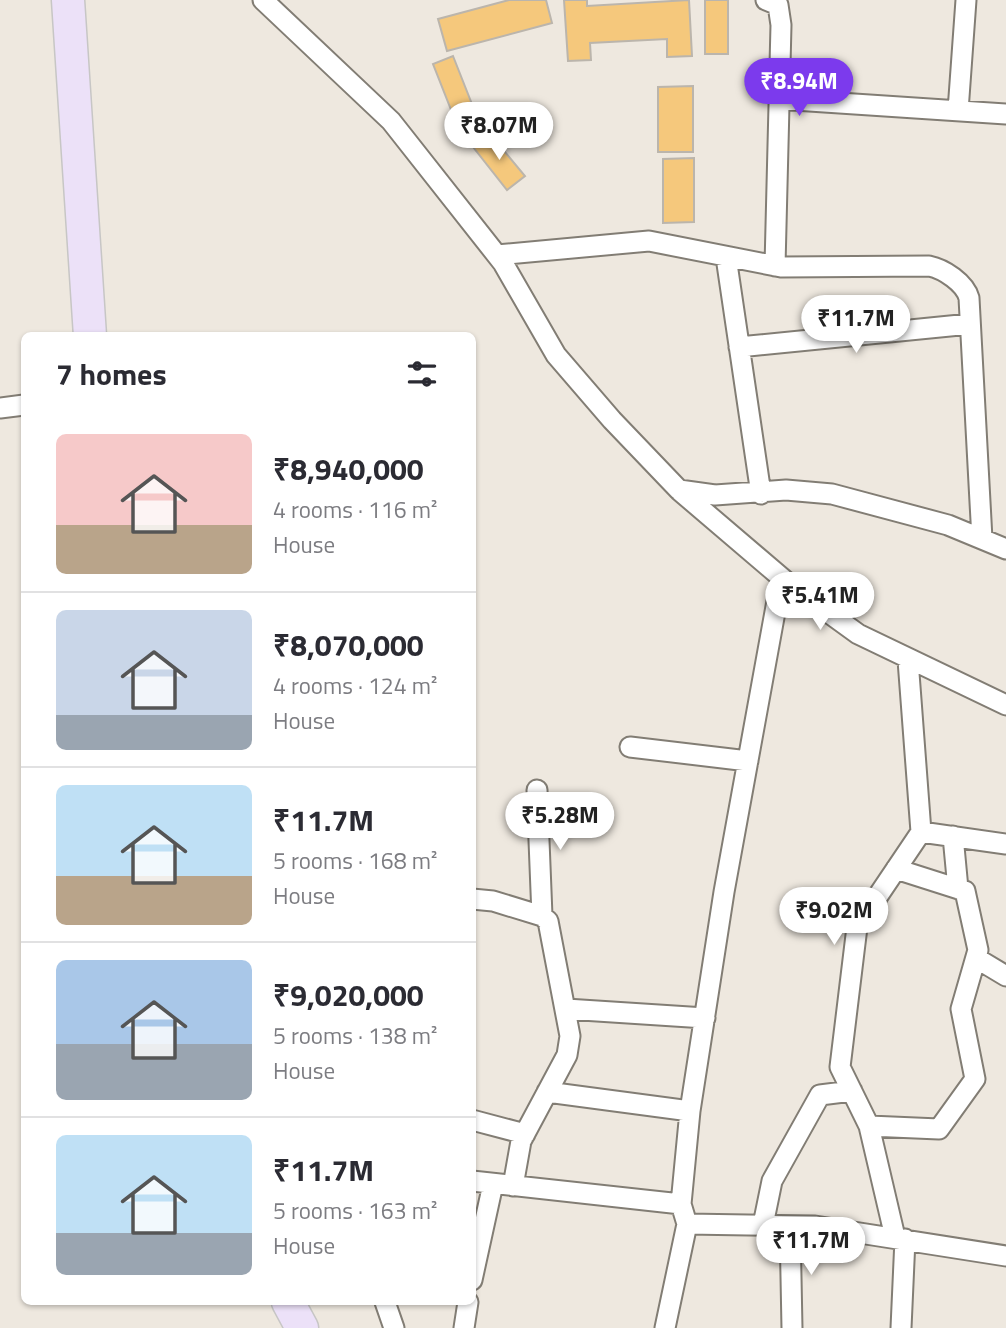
<!DOCTYPE html>
<html lang="en">
<head>
<meta charset="utf-8">
<style>
	:root { --surface:#fff; --page:#f7f7f7; --text:#2b2b33; --muted:#7c7c81; --line:#e1e1e2; --accent:#7c3aed }
	body { margin:0; font-family:"Titillium Web",sans-serif; background:var(--page); color:var(--text); height:100vh; display:flex; flex-direction:column; font-size:26px; white-space:nowrap }
	* { box-sizing:border-box; margin:0 }
	p { font-size:23px; color:var(--muted) }
	.icon { flex:none; width:38px; height:38px; fill:none; stroke:currentColor; stroke-width:2; stroke-linecap:round; stroke-linejoin:round }
	.map { position:relative; flex:1; overflow:hidden }
	.details { position:absolute; left:21px; top:332px; width:455px; height:973px; display:flex; flex-direction:column; background:var(--surface); border-radius:10px; box-shadow:0 2px 5px #0004 }
	.details>* { flex:none }
	.price { position:absolute; translate:-50% -60px; padding:0 16px; border-radius:24px; background:#fff; color:#222; font-size:23px; line-height:46px; filter:drop-shadow(0 2px 4px #0008) }
	.price::after { content:''; position:absolute; left:50%; top:42px; width:21px; height:16px; margin-left:-10px; background:inherit; clip-path:polygon(0 0,100% 0,50% 100%) }
	.price.on { background:var(--accent); color:#fff }
	ul { padding:0; list-style:none }
	li { display:flex; align-items:center; gap:21px; height:175px; padding:0 35px }
	li+li { border-top:2px solid var(--line) }
	li span { display:grid; place-items:center; flex:none; width:196px; height:140px; border-radius:10px; color:#555 }
	li>.icon { margin-inline-start:auto }
	span .icon { width:84px; height:84px; fill:#fffc; stroke-width:1 }
	li b { font-size:30px }
	h2 { display:flex; justify-content:space-between; align-items:center; height:84px; padding:0 35px; font-size:30px }
	.map>svg:first-child { display:block }
	.building { fill:#f5c87c; stroke:#bbb5ac; stroke-width:2 }
	.lines { fill:none; stroke-linecap:round; stroke-linejoin:round }
	.street-casing { stroke:#827d74; stroke-width:23 }
	.primary-casing { stroke:#c7c6c5; stroke-width:35 }
	.street { stroke:#fff; stroke-width:19 }
	.primary { stroke:#ece1f8; stroke-width:32 }
</style>
</head>
<body>
<div class="map">
<svg width="1006" height="1328" viewBox="0 0 1006 1328">
	<rect width="100%" height="100%" fill="#eee8df"/>
	<!-- building -->
	<path class="building" d="M509 0H546L552 23 447 51 438 19Z
		M564 0H587V6L689 0 692 56 667 57V39L590 43 591 60 568 61Z
		M705 0H728V54H705Z
		M453 56 479 122 459 130 433 64Z
		M693 86V152H658V87Z
		M490 134 525 176 507 190 473 147Z
		M694 158V222L663 223V159Z"/>
	<g class="lines">
		<defs>
			<path id="street" d="M263 0 391 121 503 263 556 355 612 420 679 490 715 495 786 490 832 494 948 525 1006 549
				M766 0 778 5 781 25 775 266
				M779 99 1006 114
				M958 111 966 0
				M497 255 649 241 781 267 929 266C944 269 965 283 969 298L982 539
				M726 257 761 494
				M739 347 970 324
				M0 408 24 405
				M680 491 789 584 858 634 1006 705
				M630 747 748 761
				M537 790 542 916
				M921 832 1006 844
				M953 836 958 889
				M472 899 493 901 542 916 548 921 570 1036 567 1055 521 1141 513 1186
				M976 958 1006 976
				M566 1009 705 1018
				M547 1092 690 1111
				M472 1120 525 1134
				M869 1126 939 1129 975 1079 961 1009 978 950 965 891 896 869
				M472 1181 681 1204
				M687 1224 815 1226 1006 1256
				M763 1225 772 1181 820 1095 852 1091
				M790 1226 792 1328
				M895 1237 869 1126 840 1067 857 927 921 832 908 660
				M472 1280 493 1184
				M385 1302 394 1328
				M464 1328 468 1302
				M665 1328 687 1224 681 1204 690 1111 724 892 777 601 789 584
				M901 1328 905 1239"/>
			<path id="primary" d="M68 0 90 336
				M288 1302 302 1328"/>
		</defs>
		<!-- street casing -->
		<use href="#street" class="street-casing"/>
		<!-- primary casing -->
		<use href="#primary" class="primary-casing"/>
		<!-- street -->
		<use href="#street" class="street"/>
		<!-- primary -->
		<use href="#primary" class="primary"/>
	</g>
</svg>
<b class="price on" style="left:799px;top:118px">₹8.94M</b>
<b class="price" style="left:499px;top:162px">₹8.07M</b>
<b class="price" style="left:856px;top:355px">₹11.7M</b>
<b class="price" style="left:820px;top:632px">₹5.41M</b>
<b class="price" style="left:560px;top:852px">₹5.28M</b>
<b class="price" style="left:834px;top:947px">₹9.02M</b>
<b class="price" style="left:811px;top:1277px">₹11.7M</b>
<section class="details">
<h2>7 homes<svg class="icon" aria-label="filters" viewBox="0 0 24 24"><path d="M4 7h16M4 17h16"/><circle cx="9" cy="7" r="2"/><circle cx="15" cy="17" r="2"/></svg></h2>
<ul>
<li><span style="background:linear-gradient(#f6c9c9 65%,#b9a48a 0)"><svg class="icon" aria-label="home" viewBox="0 0 24 24"><path d="M3 11l9-7 9 7M6 9v11h12V9"/></svg></span><div><b>₹8,940,000</b><p>4 rooms · 116 m²</p><p>House</p></div></li>
<li><span style="background:linear-gradient(#c9d6e8 75%,#9aa5b1 0)"><svg class="icon" aria-label="home" viewBox="0 0 24 24"><path d="M3 11l9-7 9 7M6 9v11h12V9"/></svg></span><div><b>₹8,070,000</b><p>4 rooms · 124 m²</p><p>House</p></div></li>
<li><span style="background:linear-gradient(#bfe0f5 65%,#b9a48a 0)"><svg class="icon" aria-label="home" viewBox="0 0 24 24"><path d="M3 11l9-7 9 7M6 9v11h12V9"/></svg></span><div><b>₹11.7M</b><p>5 rooms · 168 m²</p><p>House</p></div></li>
<li><span style="background:linear-gradient(#a9c7e8 60%,#9aa5b1 0)"><svg class="icon" aria-label="home" viewBox="0 0 24 24"><path d="M3 11l9-7 9 7M6 9v11h12V9"/></svg></span><div><b>₹9,020,000</b><p>5 rooms · 138 m²</p><p>House</p></div></li>
<li><span style="background:linear-gradient(#bfe0f5 70%,#9aa5b1 0)"><svg class="icon" aria-label="home" viewBox="0 0 24 24"><path d="M3 11l9-7 9 7M6 9v11h12V9"/></svg></span><div><b>₹11.7M</b><p>5 rooms · 163 m²</p><p>House</p></div></li>
</ul>
</section>
</div>
</body>
</html>
